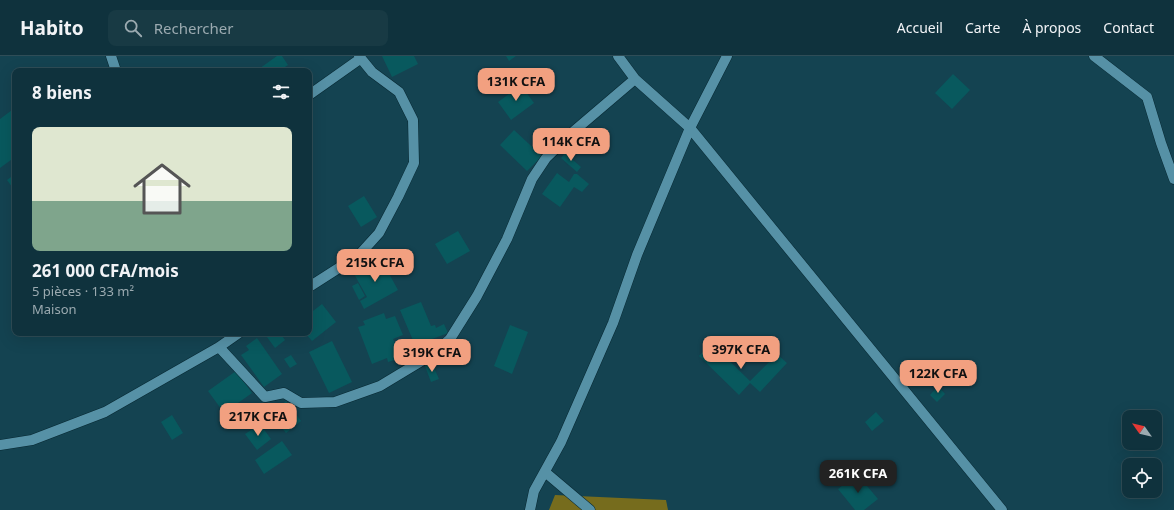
<!DOCTYPE html>
<html lang="fr">
<head>
<meta charset="utf-8">
<style>
	:root { --surface:#0f323d; --page:#183a44; --text:#f1f3f6; --muted:#9baab0; --line:#2f4d57; --accent:#f2a080 }
	body { margin:0; font-family:"Noto Sans",sans-serif; background:var(--page); color:var(--text); height:100vh; display:flex; flex-direction:column; font-size:15px; white-space:nowrap }
	* { box-sizing:border-box; margin:0 }
	p { font-size:13px; color:var(--muted) }
	.icon { flex:none; width:22px; height:22px; fill:none; stroke:currentColor; stroke-width:2; stroke-linecap:round; stroke-linejoin:round }
	.map { position:relative; flex:1; overflow:hidden }
	.side { position:absolute; left:12px; top:12px; width:300px; height:268px; display:flex; flex-direction:column; background:var(--surface); border-radius:8px; box-shadow:0 4px 16px #0002,0 0 0 1px var(--line) }
	.side>* { flex:none }
	.needle { width:26px; rotate:304deg }
	.controls { position:absolute; left:1122px; top:354px; display:grid; gap:8px }
	.controls a { display:grid; place-items:center; width:40px; height:40px; border-radius:8px; background:var(--surface); box-shadow:0 4px 16px #0002,0 0 0 1px var(--line); font-size:20px }
	.price { position:absolute; translate:-50% -34px; padding:0 9px; border-radius:8px; background:var(--accent); color:#111; font-size:13px; line-height:26px; filter:drop-shadow(0 1px 2px #0008) }
	.price::after { content:''; position:absolute; left:50%; top:24px; width:12px; height:9px; margin-left:-6px; background:inherit; clip-path:polygon(0 0,100% 0,50% 100%) }
	.price.current { background:#222; color:#fff }
	ul { padding:0; list-style:none }
	li { display:grid; align-content:center; gap:8px; height:212px; padding:0 20px }
	li+li { border-top:1px solid var(--line) }
	li span { display:grid; place-items:center; height:124px; border-radius:8px; color:#555 }
	li>.icon { margin-inline-start:auto }
	span .icon { width:72px; height:72px; fill:#fffc; stroke-width:1 }
	li b { font-size:17px }
	h2 { display:flex; justify-content:space-between; align-items:center; height:48px; padding:0 20px; font-size:17px }
	header { display:flex; align-items:center; gap:24px; box-sizing:border-box; height:56px; padding:0 20px; background:var(--surface); border-bottom:1px solid var(--line) }
	header strong { font-size:19px }
	nav { display:flex; gap:22px; margin-inline-start:auto; font-size:14px }
	.search { width:280px; height:36px; background:var(--page); display:flex; align-items:center; gap:10px; box-sizing:border-box; padding:0 14px; border-radius:8px; color:var(--muted); font-size:15px }
	.map>svg:first-child { display:block }
	.forest { fill:#766c1d }
	.building { fill:#08595e }
	.lines { fill:none; stroke-linecap:round; stroke-linejoin:round }
	.street-casing { stroke:#072832; stroke-width:11 }
	.street { stroke:#5691a6; stroke-width:10 }
</style>
</head>
<body>
<header>
<strong>Habito</strong>
<div class="search"><svg class="icon" aria-label="search" viewBox="0 0 24 24"><circle cx="10" cy="10" r="6"/><path d="M15 15l6 6"/></svg>Rechercher</div>
<nav><a>Accueil</a><a>Carte</a><a>À propos</a><a>Contact</a></nav>
</header>
<div class="map">
<svg width="1174" height="454" viewBox="0 0 1174 454">
	<rect width="100%" height="100%" fill="#144351"/>
	<!-- forest -->
	<path class="forest" d="M555 439 666 444 668 454H549Z"/>
	<!-- building -->
	<path class="building" d="M277 0H282L288 9 279 15H256Z
		M382 0H414L418 8 392 21Z
		M506 0H516L509 5Z
		M953 18 970 34 952 53 935 37Z
		M521 29 534 47 511 64 498 46Z
		M12 54 15 56V101L0 112V63Z
		M514 74 542 100 527 115 500 89Z
		M565 97 581 111 577 116 561 102Z
		M557 117 569 126 574 118H577L589 128 582 136 574 131 560 151 542 138Z
		M15 118V135L7 124Z
		M364 140 377 161 361 171 348 150Z
		M458 175 470 195 447 208 435 188Z
		M381 203 398 234 364 253 360 245 367 241 354 218Z
		M358 227 365 240 359 244 352 230Z
		M421 246 431 270 435 269 436 272 444 268 448 277 427 285 426 284 415 289 400 254Z
		M322 248 336 266 312 285 305 277H309V258Z
		M384 257 386 263 395 260 403 279 393 283 395 287 399 286 401 291 397 293 399 297 402 296 404 301 388 306 387 302 372 308 358 271 365 269 363 265Z
		M510 269 528 276 512 318 494 310Z
		M264 277H280L285 284 275 292Z
		M257 282 282 318 264 331 241 299 249 294 246 290Z
		M332 285 352 326 329 337 309 296Z
		M711 287 750 325 777 298 787 307 760 336 750 327 739 339 699 300Z
		M291 299 297 308 290 312 284 303Z
		M432 307 439 323 431 326 425 310Z
		M236 315 252 337 224 357 208 335Z
		M938 330 945 338 937 346 930 339Z
		M286 345 301 365 286 377 270 358Z
		M876 356 884 365 872 375 865 366Z
		M172 359 183 377 172 384 161 366Z
		M260 368 271 383 257 394 245 378Z
		M282 385 292 399 264 418 255 404Z
		M857 418 878 443 864 454H855L838 433Z"/>
	<g class="lines">
		<defs>
			<path id="street" d="M111 0 116 15
				M618 0 635 23 690 72 1002 454
				M1094 0 1147 41 1161 87 1174 123
				M309 39 360 3
				M309 231 359 199 379 177 398 141 414 107 413 64 399 36 372 16 359 0
				M219 291 265 341 284 337 301 347 335 346 380 330 433 298 450 283 477 240 507 183 532 123 546 102 574 75 635 23
				M0 389 32 384 105 356 219 291 239 277
				M545 416 590 454
				M530 454 534 435 561 386 613 267 637 199 690 72 727 0"/>
		</defs>
		<!-- street casing -->
		<use href="#street" class="street-casing"/>
		<!-- street -->
		<use href="#street" class="street"/>
	</g>
</svg>
<div class="controls">
<a><svg class="needle" viewBox="-14 -14 28 28"><path d="M0-13l5 13h-10z" fill="#e53935"/><path d="M0 13l5-13h-10z" fill="#9baab0"/></svg></a>
<a><svg class="icon" aria-label="locate" viewBox="0 0 24 24"><circle cx="12" cy="12" r="6"/><path d="M12 2v4M12 18v4M2 12h4M18 12h4"/></svg></a>
</div>
<b class="price" style="left:516px;top:46px">131K CFA</b>
<b class="price" style="left:571px;top:106px">114K CFA</b>
<b class="price" style="left:375px;top:227px">215K CFA</b>
<b class="price" style="left:741px;top:314px">397K CFA</b>
<b class="price" style="left:432px;top:317px">319K CFA</b>
<b class="price" style="left:938px;top:338px">122K CFA</b>
<b class="price" style="left:258px;top:381px">217K CFA</b>
<b class="price current" style="left:858px;top:438px">261K CFA</b>
<section class="side">
<h2>8 biens<svg class="icon" aria-label="filters" viewBox="0 0 24 24"><path d="M4 7h16M4 17h16"/><circle cx="9" cy="7" r="2"/><circle cx="15" cy="17" r="2"/></svg></h2>
<ul>
<li><span style="background:linear-gradient(#dfe7d0 60%,#7fa58c 0)"><svg class="icon" aria-label="home" viewBox="0 0 24 24"><path d="M3 11l9-7 9 7M6 9v11h12V9"/></svg></span><div><b>261 000 CFA/mois</b><p>5 pièces · 133 m²</p><p>Maison</p></div></li>
</ul>
</section>
</div>
</body>
</html>
